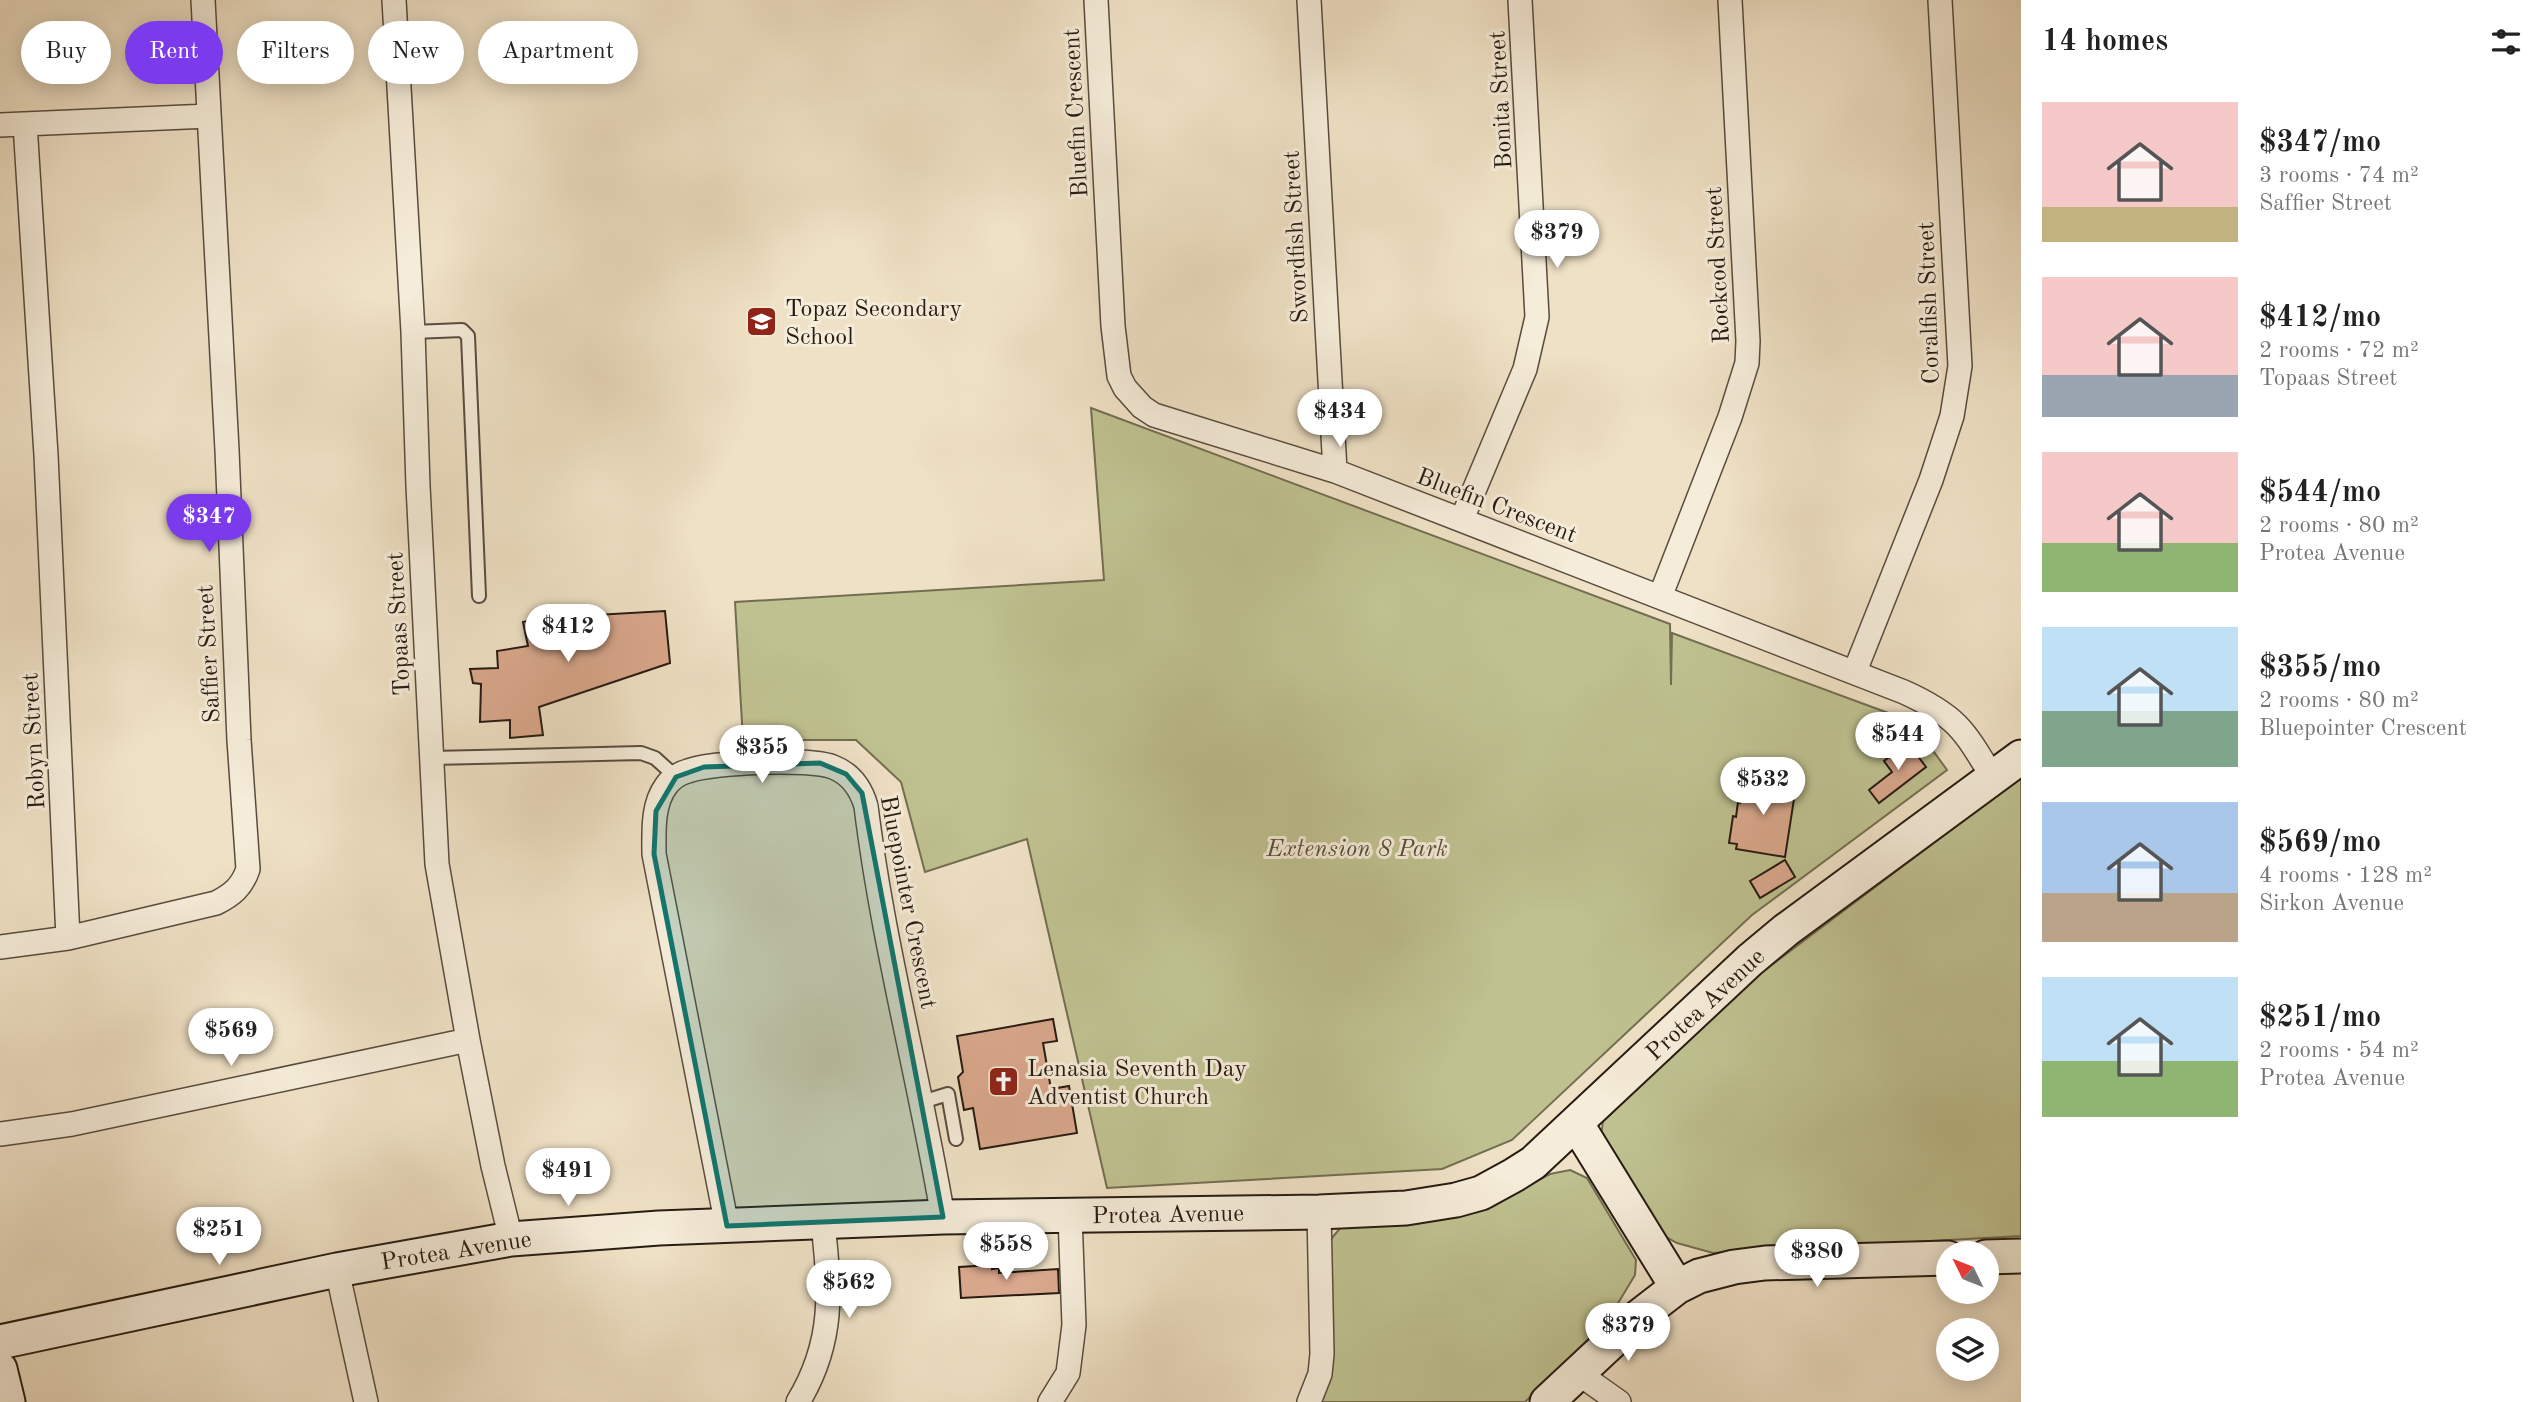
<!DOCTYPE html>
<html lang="en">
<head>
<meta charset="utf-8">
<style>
	:root { --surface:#fff; --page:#f6f6f6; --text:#222; --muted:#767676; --accent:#7c3aed }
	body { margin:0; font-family:"Old Standard TT",serif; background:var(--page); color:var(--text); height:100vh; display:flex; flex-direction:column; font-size:26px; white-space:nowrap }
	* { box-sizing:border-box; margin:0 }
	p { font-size:23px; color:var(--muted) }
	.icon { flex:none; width:38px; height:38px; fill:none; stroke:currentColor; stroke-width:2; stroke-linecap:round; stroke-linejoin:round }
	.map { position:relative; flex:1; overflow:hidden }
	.side { display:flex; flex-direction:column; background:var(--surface); width:525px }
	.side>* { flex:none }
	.banner { position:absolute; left:21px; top:21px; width:665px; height:63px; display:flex; gap:14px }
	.needle { width:46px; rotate:313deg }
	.fabs { position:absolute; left:1936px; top:1241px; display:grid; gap:14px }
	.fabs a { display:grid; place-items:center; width:63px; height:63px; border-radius:50%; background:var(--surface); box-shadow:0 4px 18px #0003; font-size:35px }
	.price { position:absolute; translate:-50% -60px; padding:0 16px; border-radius:24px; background:#fff; color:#222; font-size:23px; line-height:46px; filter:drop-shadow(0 2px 4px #0008) }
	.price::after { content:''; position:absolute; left:50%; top:42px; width:21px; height:16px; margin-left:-10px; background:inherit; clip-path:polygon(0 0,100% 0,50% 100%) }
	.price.on { background:var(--accent); color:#fff }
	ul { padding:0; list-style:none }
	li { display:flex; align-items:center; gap:21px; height:175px; padding:0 21px }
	li span { display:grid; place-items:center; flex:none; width:196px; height:140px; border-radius:0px; color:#555 }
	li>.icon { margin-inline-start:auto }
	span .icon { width:84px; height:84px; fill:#fffc; stroke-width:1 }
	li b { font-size:30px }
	h2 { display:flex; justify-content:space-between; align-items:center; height:84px; padding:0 21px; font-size:30px }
	.tag { padding:0 24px; border-radius:32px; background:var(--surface); box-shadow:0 4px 18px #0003; font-size:24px; line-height:63px }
	.tag.on { background:var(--accent); color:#fff }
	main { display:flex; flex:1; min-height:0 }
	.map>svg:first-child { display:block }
	.green { fill:#bfc190; stroke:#736e51; stroke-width:2 }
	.building { fill:#daa88d; stroke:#271b12; stroke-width:2 }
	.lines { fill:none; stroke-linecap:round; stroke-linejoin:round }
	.lane-casing { stroke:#594c3f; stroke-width:16 }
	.street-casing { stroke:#594c3f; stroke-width:26 }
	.secondary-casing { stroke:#271b12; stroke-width:37 }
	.lane { stroke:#f5ecd9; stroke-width:12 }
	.street { stroke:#f5ecd9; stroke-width:23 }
	.secondary { stroke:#f5ecd9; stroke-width:33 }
	.marked { fill:#0f766e; fill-opacity:0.2; stroke:#0f766e; stroke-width:5; stroke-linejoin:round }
	.labels { text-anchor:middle; stroke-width:6; stroke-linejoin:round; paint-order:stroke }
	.street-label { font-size:24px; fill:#271b12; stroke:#f5ecd9 }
	.poi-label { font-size:24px; fill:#271b12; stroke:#f5ecd9; text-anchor:start }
	.park-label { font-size:24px; font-style:italic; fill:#554d38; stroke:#f5ecd9 }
</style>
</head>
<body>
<main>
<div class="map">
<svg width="2021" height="1402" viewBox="0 0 2021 1402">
	<rect width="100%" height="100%" fill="#efe1c5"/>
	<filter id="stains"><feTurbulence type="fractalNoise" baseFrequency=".00286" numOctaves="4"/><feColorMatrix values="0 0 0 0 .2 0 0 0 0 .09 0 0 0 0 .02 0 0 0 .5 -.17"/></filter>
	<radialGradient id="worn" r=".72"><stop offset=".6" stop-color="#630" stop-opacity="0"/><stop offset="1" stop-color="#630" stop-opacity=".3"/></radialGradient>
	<!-- green -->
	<path class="green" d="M1091 408 1670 624 1671 685 1672 633 1891 714 1918 730 1947 770 1752 915 1512 1140 1442 1169 1107 1188 1027 839 925 872 901 782 856 740H743L735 602 1104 580Z
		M2021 777V1236L1713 1253 1677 1243 1659 1233 1601 1137 1603 1121 1744 986Z
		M1570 1170 1587 1178 1636 1260 1635 1275 1608 1320 1525 1402H1321L1331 1239 1342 1226 1410 1222 1480 1211 1550 1174Z"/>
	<!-- building -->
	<path class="building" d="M665 611 670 663 539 707 543 735 510 738V720L480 722 481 684 473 683 470 669 498 668 497 651 528 646 523 622 543 618Z
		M1908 743 1926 767 1879 803 1869 790 1892 772 1884 761Z
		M1744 777 1796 786 1785 857 1736 849 1737 844 1729 843 1733 816 1736 817 1738 802 1740 803Z
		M1785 860 1795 877 1760 898 1750 881Z
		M1053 1019 1057 1041 1043 1043 1051 1089 1069 1086 1077 1133 980 1149 973 1108 964 1110 958 1077 963 1072 957 1036Z
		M992 1265V1269L999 1268V1273L1058 1269 1059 1293 961 1298 959 1267Z"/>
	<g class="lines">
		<defs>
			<path id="lane" d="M413 332 462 330 468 336 479 596
				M432 758 641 753 655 758 676 777
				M922 1102 948 1094 956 1139"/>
			<path id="street" d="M394 0 413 332 418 486 437 864 468 1040 493 1166 511 1239
				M1096 0 1113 326 1119 376 1125 388 1142 407 1154 415 1335 471 1904 692C1957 716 1964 730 1993 778
				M1309 0 1335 471
				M25 124 46 455 68 938
				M0 125 209 116
				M1462 519 1525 369 1537 317 1520 0
				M1660 597 1730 417 1747 363 1748 341 1730 0
				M1855 671 1931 480 1952 416 1960 366 1940 0
				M0 947 68 938 216 903C232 895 242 887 248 869L239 740 227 450 203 0
				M0 1134 72 1124 468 1040
				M727 1226 654 854C654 832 652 805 666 786 671 779 680 773 688 771 712 762 810 758 833 767 851 774 861 789 866 806 883 945 920 1080 943 1217
				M337 1270 366 1402
				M1578 1373 1619 1402
				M798 1402C835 1341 830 1290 823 1223
				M1050 1402 1068 1373 1074 1325 1070 1215
				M1309 1402 1320 1374 1322 1354 1319 1212"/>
			<path id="secondary" d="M1576 1123 1677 1287
				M1986 1257 2021 1256
				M0 1342 337 1270 511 1239 659 1228 943 1217 1319 1212 1406 1208 1456 1200 1481 1193 1514 1175 1533 1163 1750 960 1786 930 2021 757
				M0 1369 8 1402
				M1547 1402 1637 1318 1677 1287 1699 1276 1734 1267 1765 1263 1948 1258"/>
		</defs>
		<!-- lane casing -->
		<use href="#lane" class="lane-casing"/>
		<!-- street casing -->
		<use href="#street" class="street-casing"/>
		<!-- secondary casing -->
		<use href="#secondary" class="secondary-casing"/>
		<!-- lane -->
		<use href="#lane" class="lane"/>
		<!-- street -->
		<use href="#street" class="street"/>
		<!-- secondary -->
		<use href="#secondary" class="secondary"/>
	</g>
	<!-- marked area -->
	<path class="marked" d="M820 763 846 774 862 793 943 1217 727 1226 654 854 656 811 676 777 704 767Z"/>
	<!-- icons -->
	<defs>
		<symbol id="school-square" viewBox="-11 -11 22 22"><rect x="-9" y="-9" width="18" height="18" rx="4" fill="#8f2418" stroke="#f5ecd9"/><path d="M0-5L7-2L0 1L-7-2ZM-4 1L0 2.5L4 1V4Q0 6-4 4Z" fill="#fff"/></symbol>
		<symbol id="church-square" viewBox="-11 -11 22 22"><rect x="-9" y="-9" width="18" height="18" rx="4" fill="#8f2418" stroke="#f5ecd9"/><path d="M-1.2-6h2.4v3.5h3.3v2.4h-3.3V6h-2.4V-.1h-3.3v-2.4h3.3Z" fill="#fff"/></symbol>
	</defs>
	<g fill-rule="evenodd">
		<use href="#school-square" x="744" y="304" width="35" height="35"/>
		<use href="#church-square" x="986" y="1064" width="35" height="35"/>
	</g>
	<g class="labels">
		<!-- street labels -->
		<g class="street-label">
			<text transform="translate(1500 100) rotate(-93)" y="8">Bonita Street</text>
			<text transform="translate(1075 113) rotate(-93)" y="8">Bluefin Crescent</text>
			<text transform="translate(1295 237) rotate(-93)" y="8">Swordfish Street</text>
			<text transform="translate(1717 265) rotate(-93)" y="8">Rockcod Street</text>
			<text transform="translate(1928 303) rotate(-92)" y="8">Coralfish Street</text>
			<text transform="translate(1497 505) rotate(21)" y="8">Bluefin Crescent</text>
			<text transform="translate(398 624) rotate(-93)" y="8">Topaas Street</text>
			<text transform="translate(208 654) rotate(-93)" y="8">Saffier Street</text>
			<text transform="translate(33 741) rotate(-93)" y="8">Robyn Street</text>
			<text transform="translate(909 902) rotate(79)" y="8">Bluepointer Crescent</text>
			<text transform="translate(1705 1004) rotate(-43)" y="8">Protea Avenue</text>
			<text transform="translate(1168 1214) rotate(-1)" y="8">Protea Avenue</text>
			<text transform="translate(456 1250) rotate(-9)" y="8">Protea Avenue</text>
		</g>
		<!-- poi labels -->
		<g class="poi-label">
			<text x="785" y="316">Topaz Secondary<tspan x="785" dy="28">School</tspan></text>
			<text x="1027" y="1076">Lenasia Seventh Day<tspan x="1027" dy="28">Adventist Church</tspan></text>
		</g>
		<!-- park labels -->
		<g class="park-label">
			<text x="1357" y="856">Extension 8 Park</text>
		</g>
	</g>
	<rect width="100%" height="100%" filter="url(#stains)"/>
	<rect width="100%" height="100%" fill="url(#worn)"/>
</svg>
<div class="fabs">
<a><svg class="needle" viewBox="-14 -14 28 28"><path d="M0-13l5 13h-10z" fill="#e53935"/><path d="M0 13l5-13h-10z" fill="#767676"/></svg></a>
<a><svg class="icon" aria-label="layers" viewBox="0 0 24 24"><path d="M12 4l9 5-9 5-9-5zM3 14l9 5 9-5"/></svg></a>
</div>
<b class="price" style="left:1557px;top:270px">$379</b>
<b class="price" style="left:1340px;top:449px">$434</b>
<b class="price on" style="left:209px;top:554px">$347</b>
<b class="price" style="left:568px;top:664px">$412</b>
<b class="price" style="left:1898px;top:772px">$544</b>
<b class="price" style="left:762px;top:785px">$355</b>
<b class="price" style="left:1763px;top:817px">$532</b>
<b class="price" style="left:231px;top:1068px">$569</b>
<b class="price" style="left:568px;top:1208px">$491</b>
<b class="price" style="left:219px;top:1267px">$251</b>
<b class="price" style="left:1006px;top:1282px">$558</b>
<b class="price" style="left:1817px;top:1289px">$380</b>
<b class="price" style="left:849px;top:1320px">$562</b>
<b class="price" style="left:1628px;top:1363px">$379</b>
<div class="banner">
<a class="tag">Buy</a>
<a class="tag on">Rent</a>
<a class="tag">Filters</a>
<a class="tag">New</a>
<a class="tag">Apartment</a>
</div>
</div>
<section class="side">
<h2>14 homes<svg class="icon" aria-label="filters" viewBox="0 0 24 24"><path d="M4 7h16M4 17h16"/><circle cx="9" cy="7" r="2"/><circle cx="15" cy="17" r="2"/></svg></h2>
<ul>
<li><span style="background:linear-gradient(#f6c9c9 75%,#c2b280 0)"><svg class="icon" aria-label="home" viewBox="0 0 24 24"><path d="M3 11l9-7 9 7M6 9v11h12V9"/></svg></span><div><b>$347/mo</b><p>3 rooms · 74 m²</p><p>Saffier Street</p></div></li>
<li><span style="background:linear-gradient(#f6c9c9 70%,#9aa5b1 0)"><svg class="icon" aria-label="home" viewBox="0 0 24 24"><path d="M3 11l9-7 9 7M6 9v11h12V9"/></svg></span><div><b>$412/mo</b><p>2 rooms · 72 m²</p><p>Topaas Street</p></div></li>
<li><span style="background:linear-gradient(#f6c9c9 65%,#8fb573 0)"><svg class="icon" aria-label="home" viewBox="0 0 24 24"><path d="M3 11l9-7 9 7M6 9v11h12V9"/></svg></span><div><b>$544/mo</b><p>2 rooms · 80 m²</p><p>Protea Avenue</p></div></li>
<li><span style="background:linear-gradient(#bfe0f5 60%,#7fa58c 0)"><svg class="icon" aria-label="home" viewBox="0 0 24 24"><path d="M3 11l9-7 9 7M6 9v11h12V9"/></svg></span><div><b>$355/mo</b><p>2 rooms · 80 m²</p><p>Bluepointer Crescent</p></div></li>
<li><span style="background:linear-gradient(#a9c7e8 65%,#b9a48a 0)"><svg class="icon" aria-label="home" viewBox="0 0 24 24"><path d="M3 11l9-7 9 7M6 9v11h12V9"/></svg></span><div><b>$569/mo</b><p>4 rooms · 128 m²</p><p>Sirkon Avenue</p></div></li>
<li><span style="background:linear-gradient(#bfe0f5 60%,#8fb573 0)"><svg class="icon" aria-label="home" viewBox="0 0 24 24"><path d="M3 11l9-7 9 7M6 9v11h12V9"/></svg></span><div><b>$251/mo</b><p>2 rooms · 54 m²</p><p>Protea Avenue</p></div></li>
</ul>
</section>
</main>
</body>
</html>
